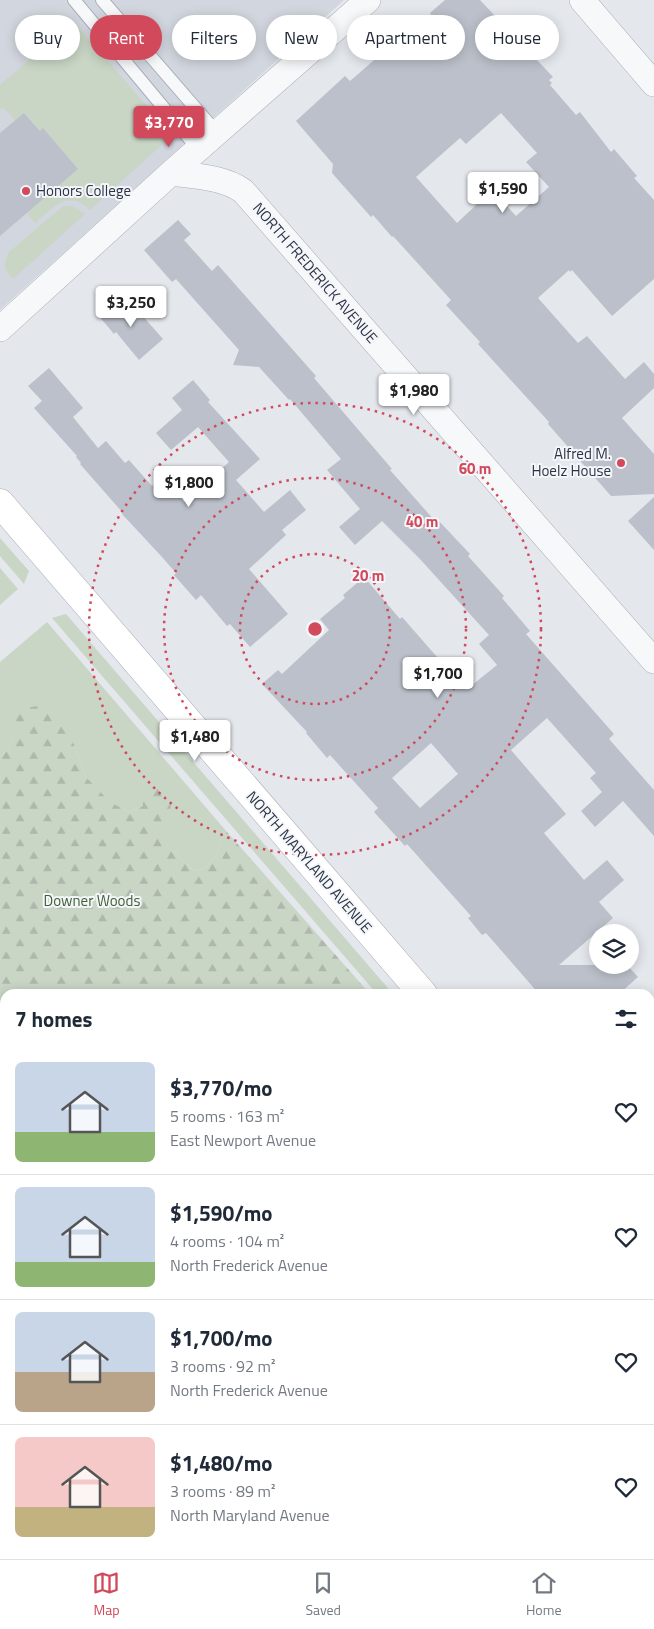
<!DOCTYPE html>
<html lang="en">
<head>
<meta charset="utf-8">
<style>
	:root { --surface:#fff; --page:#f2f2f3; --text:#1f2937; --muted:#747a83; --line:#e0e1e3; --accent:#d1495b }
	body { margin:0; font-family:"Titillium Web",sans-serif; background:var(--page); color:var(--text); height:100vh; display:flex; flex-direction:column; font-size:19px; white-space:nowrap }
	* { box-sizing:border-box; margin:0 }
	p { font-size:16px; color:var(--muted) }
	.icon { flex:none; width:28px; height:28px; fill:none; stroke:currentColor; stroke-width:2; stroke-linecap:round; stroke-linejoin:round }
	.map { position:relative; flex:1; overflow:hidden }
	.details { position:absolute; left:0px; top:989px; width:655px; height:571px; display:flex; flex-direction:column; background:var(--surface); border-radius:15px 15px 0 0; box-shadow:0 2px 12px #0003 }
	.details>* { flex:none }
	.guide { position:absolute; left:15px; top:15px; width:625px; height:45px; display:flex; gap:10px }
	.fabs { position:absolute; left:589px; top:924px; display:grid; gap:10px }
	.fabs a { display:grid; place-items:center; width:50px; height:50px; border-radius:50%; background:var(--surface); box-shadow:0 2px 12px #0003; font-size:25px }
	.price { position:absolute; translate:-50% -42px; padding:0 11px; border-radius:5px; background:#fff; color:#222; font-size:16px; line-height:32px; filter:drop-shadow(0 1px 2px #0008) }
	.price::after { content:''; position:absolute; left:50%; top:30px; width:15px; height:11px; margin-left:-8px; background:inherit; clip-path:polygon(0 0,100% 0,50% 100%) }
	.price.current { background:var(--accent); color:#fff }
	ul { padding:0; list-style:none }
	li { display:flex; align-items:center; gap:15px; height:125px; padding:0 15px }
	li+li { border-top:1px solid var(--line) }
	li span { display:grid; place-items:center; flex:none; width:140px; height:100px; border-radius:8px; color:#555 }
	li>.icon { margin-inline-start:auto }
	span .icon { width:60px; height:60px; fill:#fffc; stroke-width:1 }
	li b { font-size:21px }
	h2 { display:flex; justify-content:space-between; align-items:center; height:60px; padding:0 15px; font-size:21px }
	.tag { padding:0 18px; border-radius:22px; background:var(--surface); box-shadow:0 2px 12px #0003; font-size:18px; line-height:45px }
	.tag.current { background:var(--accent); color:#fff }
	.tab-bar { display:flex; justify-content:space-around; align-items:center; height:70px; border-top:1px solid var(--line); background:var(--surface); font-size:14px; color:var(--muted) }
	.tab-bar a { display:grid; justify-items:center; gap:2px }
	.tab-bar .current { color:var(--accent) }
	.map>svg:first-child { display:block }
	.built { fill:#d2d6de }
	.green { fill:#c9d6c5 }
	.forest { fill:url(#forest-firs) }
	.building { fill:#bbc0ca; fill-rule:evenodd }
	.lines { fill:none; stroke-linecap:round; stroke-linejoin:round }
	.lane-casing { stroke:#a9aeb7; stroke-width:14 }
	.street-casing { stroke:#a9aeb7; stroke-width:26 }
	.secondary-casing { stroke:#a9aeb7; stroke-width:29 }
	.path { stroke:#c2c5cb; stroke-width:3; stroke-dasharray:4 4; stroke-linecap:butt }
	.lane { stroke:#f7f8fa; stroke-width:12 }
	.street { stroke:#f7f8fa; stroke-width:25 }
	.secondary { stroke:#fff; stroke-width:28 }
	.ring { fill:none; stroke:#d1495b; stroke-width:2.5; stroke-dasharray:2.5 5 }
	.poi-dot { fill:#d1495b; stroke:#f4f6f9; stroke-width:2 }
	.labels { text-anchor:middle; stroke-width:4; stroke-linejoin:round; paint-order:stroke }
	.poi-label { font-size:15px; fill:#2b3445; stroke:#f4f6f9; text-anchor:start }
	.street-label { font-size:15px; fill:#2b3445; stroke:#f4f6f9 }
	.park-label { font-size:15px; fill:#3f6138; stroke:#f4f6f9 }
	.centre { fill:#d1495b; stroke:#f4f6f9; stroke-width:2.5 }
	.ring-label { font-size:15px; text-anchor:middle; font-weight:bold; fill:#d1495b; stroke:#f4f6f9; stroke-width:4; stroke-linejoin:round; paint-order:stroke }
</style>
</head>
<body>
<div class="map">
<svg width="654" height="1559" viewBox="0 0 654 1559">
	<defs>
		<pattern id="forest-firs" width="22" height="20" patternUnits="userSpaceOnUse" patternTransform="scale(1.25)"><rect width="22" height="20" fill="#c9d6c5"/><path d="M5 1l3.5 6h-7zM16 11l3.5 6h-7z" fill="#adb8ab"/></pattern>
	</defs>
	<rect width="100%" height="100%" fill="#e4e7ec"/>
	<!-- built -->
	<path class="built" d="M0 0H344L0 310Z"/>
	<!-- green -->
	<path class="green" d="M73 21 167 129 168 136 164 139 165 142 90 210C68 188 53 208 35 223L27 213 40 131 25 113 15 121 5 109 0 108V85Z
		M63 206H72L85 214 13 279C4 270 3 264 9 252Z
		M0 538 29 571 24 584 0 556Z
		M0 568 18 589 0 605Z
		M66 614 393 994H377L52 618Z
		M47 622 227 832 221 838 218 853 205 869 193 870 169 847 157 832 143 806 129 812 110 803 86 777 73 742 17 733 10 742V749L0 756V662Z"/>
	<!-- forest -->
	<path class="forest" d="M45 705 73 742 86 777 110 802 129 812 143 806V789L155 787 169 793C173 815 170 815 157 832L167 838 169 847 193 870 205 869 218 853 221 838 227 832 370 994H5V1555H141L136 1559H0V756L10 749V742L17 733 12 718 31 707Z"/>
	<!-- building -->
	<path class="building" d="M445 0H480L553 77 549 80 552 83 550 85 576 115 580 112 611 152 614 149 637 176 634 178 654 200V279L612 316 572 270 570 272 569 270 538 298 578 343 587 336 625 379 644 362 654 374V388L622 418 654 454V494L611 496 548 424 549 422 478 344 480 342 446 305 451 300 393 236 392 237 373 215 371 217 332 173 333 164 296 121 345 76 350 81 380 55 382 57 402 39 403 40 432 16 430 13ZM501 113 537 153 526 162 549 187 516 216 492 190 457 223 416 177 460 138 466 144Z
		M24 113 40 131 43 128 78 169 0 236V133Z
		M178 220 191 234 184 240 212 271 218 265 316 376 314 378 392 469 390 470 435 521 437 519 470 554 468 556 504 596 502 598 530 631 526 634 614 734 609 739 654 790V836L623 801 595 827 581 811 602 792 590 778 596 773 547 718 511 750 566 814 544 833 584 880 607 860 624 880 599 902 613 918 559 965H627L638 977 619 994H539L486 933 482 935 468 918 471 916 407 844 405 846 374 812 378 808 330 755 327 758 306 733 307 732 262 684 278 670 282 674 329 630 320 619 345 598 343 595 364 577 400 619 402 617 466 690 497 665 479 644 489 635 419 558 382 521 355 545 339 527 360 509 327 470 341 459 290 399 289 400 259 367 233 365 239 350 176 279 172 282 144 250ZM431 743 458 774 420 808 392 778Z
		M118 297 137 318 141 314 163 339 139 360 116 332 114 334 98 315Z
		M49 368 83 408 73 417 98 448 106 441 125 463 129 460 152 486 161 477 184 502 229 462 198 427 171 450 156 433 182 410 172 398 193 380 210 400 208 402 260 459 236 480 264 512 290 490 306 510 282 530 286 535 249 569 288 614 250 647 230 624 227 626 201 595 196 600 174 575 176 573 162 557 122 514 123 513 80 464 81 463 76 457 77 456 34 408 42 401 28 386Z
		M654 497V550L628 521Z"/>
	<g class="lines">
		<defs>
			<path id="lane" d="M74 0 198 149
				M102 0 217 133
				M650 1492 654 1490"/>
			<path id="street" d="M582 0 654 84
				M171 173C195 176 223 177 243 191L654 661
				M0 329 171 173 368 0"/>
			<path id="secondary" d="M0 503 423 994
				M650 1153 654 1149
				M650 1257 654 1261
				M195 1559 200 1555"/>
		</defs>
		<!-- lane casing -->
		<use href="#lane" class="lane-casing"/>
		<!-- street casing -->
		<use href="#street" class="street-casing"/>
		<!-- secondary casing -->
		<use href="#secondary" class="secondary-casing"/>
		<!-- path -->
		<path class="path" d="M0 1080 5 1077
			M0 1449 5 1451
			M363 1555 366 1559
			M515 1555 519 1559"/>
		<!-- lane -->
		<use href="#lane" class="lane"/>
		<!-- street -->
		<use href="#street" class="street"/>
		<!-- secondary -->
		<use href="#secondary" class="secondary"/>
	</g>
	<!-- distance rings -->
	<g class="ring">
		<circle cx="315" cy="629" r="75"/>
		<circle cx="315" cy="629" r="151"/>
		<circle cx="315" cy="629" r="226"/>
	</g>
	<!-- markers -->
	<g class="poi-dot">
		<circle cx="26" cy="191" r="5"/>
		<circle cx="621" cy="463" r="5"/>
	</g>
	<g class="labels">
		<!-- poi labels -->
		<g class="poi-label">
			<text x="36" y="196">Honors College</text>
			<text x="611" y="459" text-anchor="end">Alfred M.<tspan x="611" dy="17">Hoelz House</tspan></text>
		</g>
		<!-- street labels -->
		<g class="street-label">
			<text transform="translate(315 273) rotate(49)" y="5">NORTH FREDERICK AVENUE</text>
			<text transform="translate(309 862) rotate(49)" y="5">NORTH MARYLAND AVENUE</text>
		</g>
		<!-- park labels -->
		<g class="park-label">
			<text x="92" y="906">Downer Woods</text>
		</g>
	</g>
	<circle cx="315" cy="629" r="8" class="centre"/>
	<g class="ring-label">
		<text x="475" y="474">60 m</text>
		<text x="422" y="527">40 m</text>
		<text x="368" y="581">20 m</text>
	</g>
</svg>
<div class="fabs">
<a><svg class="icon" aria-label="layers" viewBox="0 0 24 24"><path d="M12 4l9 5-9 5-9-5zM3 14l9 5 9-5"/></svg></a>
</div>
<b class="price current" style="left:169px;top:148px">$3,770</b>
<b class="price" style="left:503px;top:214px">$1,590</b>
<b class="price" style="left:131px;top:328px">$3,250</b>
<b class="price" style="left:414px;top:416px">$1,980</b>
<b class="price" style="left:189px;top:508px">$1,800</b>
<b class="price" style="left:438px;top:699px">$1,700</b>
<b class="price" style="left:195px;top:762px">$1,480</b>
<div class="guide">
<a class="tag">Buy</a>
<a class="tag current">Rent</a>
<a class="tag">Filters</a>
<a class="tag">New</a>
<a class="tag">Apartment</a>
<a class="tag">House</a>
</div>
<section class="details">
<h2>7 homes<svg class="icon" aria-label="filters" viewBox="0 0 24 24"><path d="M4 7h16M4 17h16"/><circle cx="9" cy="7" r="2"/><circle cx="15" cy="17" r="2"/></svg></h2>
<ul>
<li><span style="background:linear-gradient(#c9d6e8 70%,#8fb573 0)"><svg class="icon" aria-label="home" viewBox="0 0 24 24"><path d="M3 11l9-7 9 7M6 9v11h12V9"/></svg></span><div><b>$3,770/mo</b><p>5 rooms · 163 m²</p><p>East Newport Avenue</p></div><svg class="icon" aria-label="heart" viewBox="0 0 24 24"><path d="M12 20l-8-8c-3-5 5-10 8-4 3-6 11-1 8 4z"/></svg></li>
<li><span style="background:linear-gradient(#c9d6e8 75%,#8fb573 0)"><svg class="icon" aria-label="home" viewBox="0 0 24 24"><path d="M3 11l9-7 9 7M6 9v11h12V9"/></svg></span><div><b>$1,590/mo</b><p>4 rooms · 104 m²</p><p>North Frederick Avenue</p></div><svg class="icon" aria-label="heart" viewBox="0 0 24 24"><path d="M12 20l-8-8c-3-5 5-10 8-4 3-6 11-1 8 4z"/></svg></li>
<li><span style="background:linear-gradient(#c9d6e8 60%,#b9a48a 0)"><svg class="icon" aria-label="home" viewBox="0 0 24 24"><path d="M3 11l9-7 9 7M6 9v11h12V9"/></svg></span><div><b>$1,700/mo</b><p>3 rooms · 92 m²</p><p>North Frederick Avenue</p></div><svg class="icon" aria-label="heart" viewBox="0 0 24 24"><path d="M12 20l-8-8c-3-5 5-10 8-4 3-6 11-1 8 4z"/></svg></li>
<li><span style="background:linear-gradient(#f6c9c9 70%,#c2b280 0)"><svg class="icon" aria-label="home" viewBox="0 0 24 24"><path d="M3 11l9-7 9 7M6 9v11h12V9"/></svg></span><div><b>$1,480/mo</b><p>3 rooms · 89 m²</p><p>North Maryland Avenue</p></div><svg class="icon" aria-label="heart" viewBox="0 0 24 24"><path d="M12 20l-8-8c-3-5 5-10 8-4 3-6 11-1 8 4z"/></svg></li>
</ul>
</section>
</div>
<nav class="tab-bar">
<a class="current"><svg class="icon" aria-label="map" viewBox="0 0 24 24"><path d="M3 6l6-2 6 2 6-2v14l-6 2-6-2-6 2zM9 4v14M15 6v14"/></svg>Map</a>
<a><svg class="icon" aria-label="saved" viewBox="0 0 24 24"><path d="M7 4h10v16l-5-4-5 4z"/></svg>Saved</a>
<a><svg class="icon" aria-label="home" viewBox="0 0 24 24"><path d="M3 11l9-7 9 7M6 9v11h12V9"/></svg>Home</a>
</nav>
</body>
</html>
